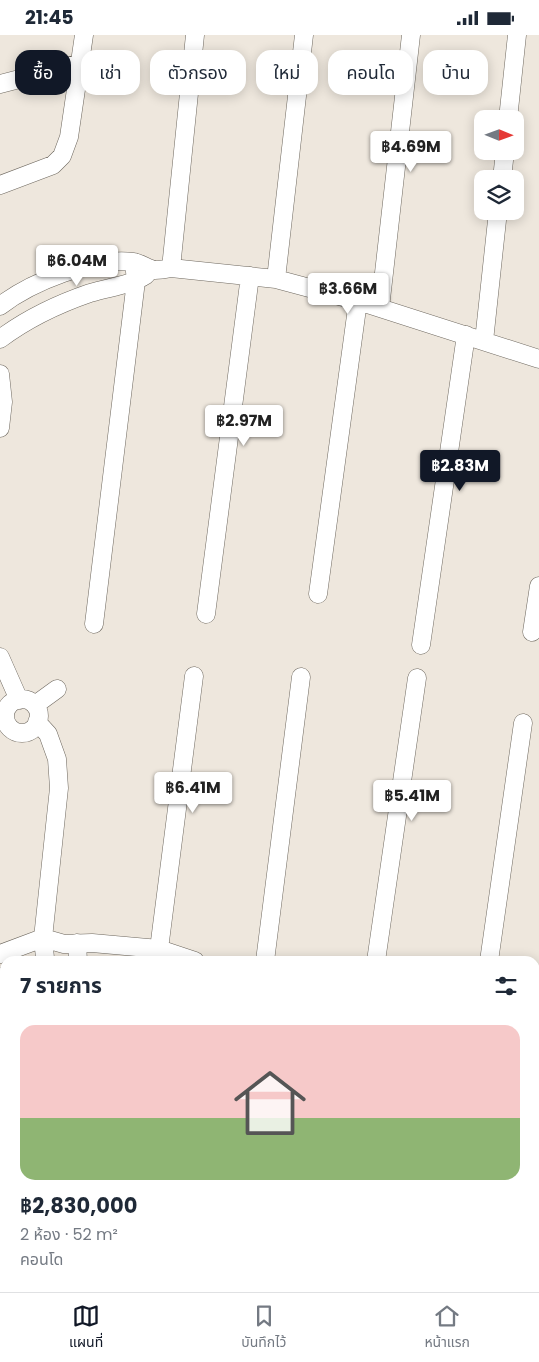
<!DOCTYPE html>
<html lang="th">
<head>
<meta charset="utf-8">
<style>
	:root { --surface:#fff; --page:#f6f6f7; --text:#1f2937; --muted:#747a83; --line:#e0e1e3; --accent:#111827 }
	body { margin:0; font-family:Poppins,"Noto Sans Thai",sans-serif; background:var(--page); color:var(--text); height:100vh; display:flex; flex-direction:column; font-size:19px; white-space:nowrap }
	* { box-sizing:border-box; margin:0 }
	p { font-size:16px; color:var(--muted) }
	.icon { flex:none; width:28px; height:28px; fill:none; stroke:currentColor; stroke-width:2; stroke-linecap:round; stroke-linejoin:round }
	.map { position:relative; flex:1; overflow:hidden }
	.side { position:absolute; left:0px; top:921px; width:540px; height:336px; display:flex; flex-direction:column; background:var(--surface); border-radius:15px 15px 0 0; box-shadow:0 2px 12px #0003 }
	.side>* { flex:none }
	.guide { position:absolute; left:15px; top:15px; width:510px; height:45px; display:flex; gap:10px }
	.needle { width:32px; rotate:91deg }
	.tools { position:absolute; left:474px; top:75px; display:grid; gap:10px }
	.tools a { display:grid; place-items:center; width:50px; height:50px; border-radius:10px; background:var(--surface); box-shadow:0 2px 12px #0003; font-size:25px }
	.price { position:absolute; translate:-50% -42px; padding:0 11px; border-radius:5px; background:#fff; color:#222; font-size:16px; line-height:32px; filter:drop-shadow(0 1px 2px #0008) }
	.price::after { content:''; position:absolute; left:50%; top:30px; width:15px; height:11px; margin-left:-8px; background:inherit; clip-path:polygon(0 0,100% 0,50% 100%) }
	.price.selected { background:var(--accent); color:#fff }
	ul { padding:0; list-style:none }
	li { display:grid; align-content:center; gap:10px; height:265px; padding:0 20px }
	li span { display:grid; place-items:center; height:155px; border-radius:15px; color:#555 }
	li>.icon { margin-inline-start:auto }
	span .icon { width:90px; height:90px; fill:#fffc; stroke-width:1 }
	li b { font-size:21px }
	h2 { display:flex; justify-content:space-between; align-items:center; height:60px; padding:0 20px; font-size:21px }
	.chip { padding:0 18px; border-radius:15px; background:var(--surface); box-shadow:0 2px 12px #0003; font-size:18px; line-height:45px }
	.chip.selected { background:var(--accent); color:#fff }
	.status { display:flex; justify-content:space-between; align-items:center; height:35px; padding:0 25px; background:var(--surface); direction:ltr }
	.status svg { height:14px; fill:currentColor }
	.tab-bar { display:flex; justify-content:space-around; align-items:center; height:70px; border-top:1px solid var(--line); background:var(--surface); font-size:14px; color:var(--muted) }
	.tab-bar a { display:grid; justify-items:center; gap:2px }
	.tab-bar .selected { color:var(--accent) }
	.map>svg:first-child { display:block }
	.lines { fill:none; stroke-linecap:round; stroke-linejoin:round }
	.minor-casing { stroke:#6e685f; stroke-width:19 }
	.minor { stroke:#fff; stroke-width:18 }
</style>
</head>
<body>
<div class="status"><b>21:45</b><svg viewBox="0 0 49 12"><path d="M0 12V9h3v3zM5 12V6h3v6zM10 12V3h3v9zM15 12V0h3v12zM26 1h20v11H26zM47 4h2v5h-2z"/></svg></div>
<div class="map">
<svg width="539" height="1257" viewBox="0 0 539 1257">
	<rect width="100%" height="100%" fill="#eee7dd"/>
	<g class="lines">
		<defs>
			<path id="minor" d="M0 49 81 28
				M508 84 517 0
				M502 144 505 116
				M0 150 53 130 62 121 69 102 84 0
				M171 233 195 0
				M276 244 304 0
				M0 271C31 247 93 222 133 227 141 228 148 234 155 235 160 235 166 234 171 233L276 244 358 266 539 324
				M380 273 411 0
				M0 304C28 283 58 269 90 258 109 252 129 251 146 240
				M484 306 498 176
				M0 339 3 367 0 393
				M318 559 358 266
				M206 579 250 241
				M94 589 136 246 134 227
				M532 597 539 551
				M421 610 466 300
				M0 622 19 665
				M5 681a17 17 0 1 1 34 0a17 17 0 1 1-34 0Z
				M35 670 57 654
				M37 687 48 699 57 724 59 753 43 903 45 923
				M77 908 78 926
				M159 914 194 641
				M0 919 43 903 64 909 92 908 159 914 195 926
				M265 926 301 642
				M376 926 417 643
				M489 926 523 688
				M0 943 5 941
				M535 1016 539 1015
				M0 1142H5
				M484 1257H495"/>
		</defs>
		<!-- minor casing -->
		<use href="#minor" class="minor-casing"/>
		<!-- minor -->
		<use href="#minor" class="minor"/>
	</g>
</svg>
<div class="tools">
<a><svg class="needle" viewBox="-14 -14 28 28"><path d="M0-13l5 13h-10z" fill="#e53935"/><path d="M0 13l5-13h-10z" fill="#747a83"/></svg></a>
<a><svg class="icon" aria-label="layers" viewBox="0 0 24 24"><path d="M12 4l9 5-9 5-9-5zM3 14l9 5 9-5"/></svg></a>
</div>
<b class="price" style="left:411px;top:138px">฿4.69M</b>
<b class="price" style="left:77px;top:252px">฿6.04M</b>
<b class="price" style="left:348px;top:280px">฿3.66M</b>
<b class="price" style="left:244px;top:412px">฿2.97M</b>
<b class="price selected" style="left:460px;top:457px">฿2.83M</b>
<b class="price" style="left:193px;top:779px">฿6.41M</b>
<b class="price" style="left:412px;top:787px">฿5.41M</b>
<div class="guide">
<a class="chip selected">ซื้อ</a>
<a class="chip">เช่า</a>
<a class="chip">ตัวกรอง</a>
<a class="chip">ใหม่</a>
<a class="chip">คอนโด</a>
<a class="chip">บ้าน</a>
</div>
<section class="side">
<h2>7 รายการ<svg class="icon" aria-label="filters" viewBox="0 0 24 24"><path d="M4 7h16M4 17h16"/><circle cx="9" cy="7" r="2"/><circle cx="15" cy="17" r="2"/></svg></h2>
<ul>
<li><span style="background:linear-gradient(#f6c9c9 60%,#8fb573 0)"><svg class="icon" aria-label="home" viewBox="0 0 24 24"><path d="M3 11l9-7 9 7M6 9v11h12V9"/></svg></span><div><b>฿2,830,000</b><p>2 ห้อง · 52 m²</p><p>คอนโด</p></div></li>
</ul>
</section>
</div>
<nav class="tab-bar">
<a class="selected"><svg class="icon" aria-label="map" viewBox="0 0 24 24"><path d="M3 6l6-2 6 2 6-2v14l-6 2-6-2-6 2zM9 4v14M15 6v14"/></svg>แผนที่</a>
<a><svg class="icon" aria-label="saved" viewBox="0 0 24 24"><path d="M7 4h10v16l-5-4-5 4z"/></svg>บันทึกไว้</a>
<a><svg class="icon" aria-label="home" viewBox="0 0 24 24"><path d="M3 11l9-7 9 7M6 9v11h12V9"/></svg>หน้าแรก</a>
</nav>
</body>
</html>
